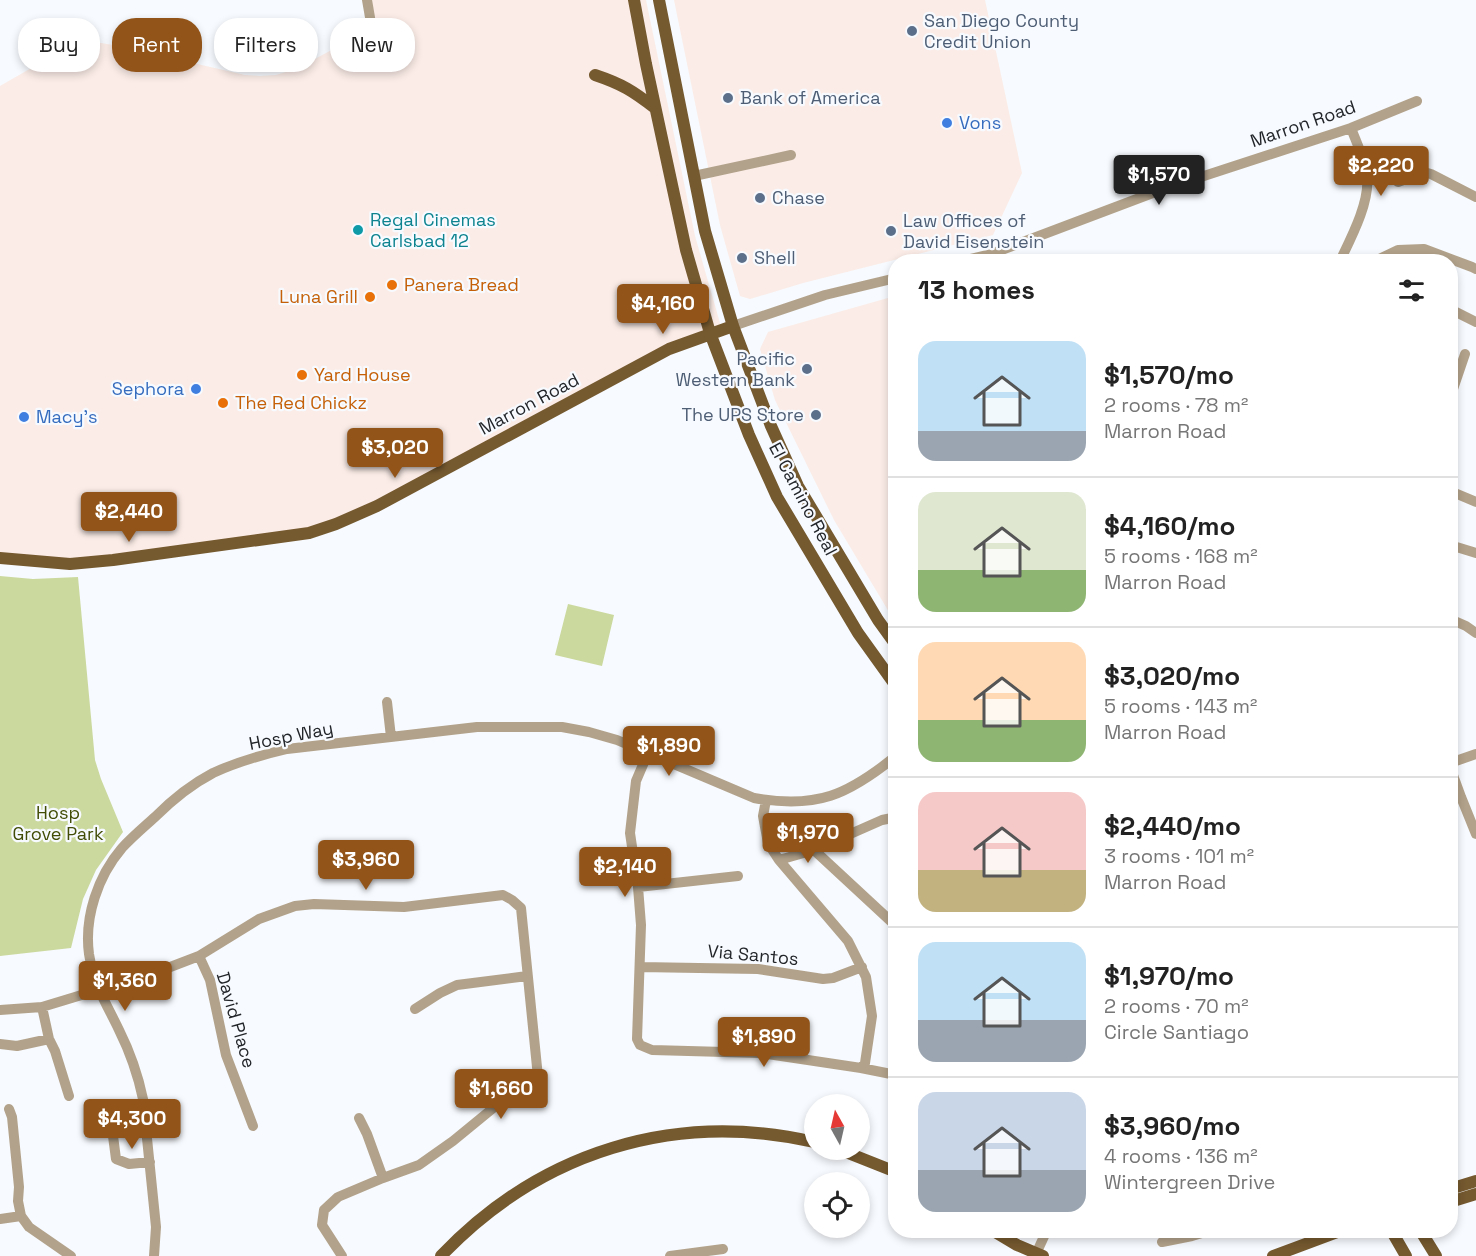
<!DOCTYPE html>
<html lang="en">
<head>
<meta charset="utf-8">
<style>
	:root { --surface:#fff; --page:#f2f2f2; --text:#222; --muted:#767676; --line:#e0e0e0; --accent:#925418 }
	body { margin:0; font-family:"Space Grotesk",sans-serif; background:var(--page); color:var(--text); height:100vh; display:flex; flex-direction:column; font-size:22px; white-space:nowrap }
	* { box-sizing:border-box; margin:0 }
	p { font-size:20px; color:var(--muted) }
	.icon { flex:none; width:33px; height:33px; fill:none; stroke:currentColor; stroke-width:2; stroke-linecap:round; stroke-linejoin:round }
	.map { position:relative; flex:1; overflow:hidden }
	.panel { position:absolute; left:888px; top:254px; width:570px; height:984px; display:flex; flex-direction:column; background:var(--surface); border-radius:24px; box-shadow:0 3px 9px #0003 }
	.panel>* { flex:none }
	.guide { position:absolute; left:18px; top:18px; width:570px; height:54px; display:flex; gap:12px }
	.needle { width:39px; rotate:352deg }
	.fabs { position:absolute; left:804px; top:1094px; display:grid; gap:12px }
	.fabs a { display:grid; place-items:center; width:66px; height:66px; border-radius:50%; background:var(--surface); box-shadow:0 3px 9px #0003; font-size:30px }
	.price { position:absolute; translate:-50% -51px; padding:0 14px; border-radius:6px; background:var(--accent); color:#fff; font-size:20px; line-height:39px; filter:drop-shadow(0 2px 3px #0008) }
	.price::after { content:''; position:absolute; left:50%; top:36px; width:18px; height:14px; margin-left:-9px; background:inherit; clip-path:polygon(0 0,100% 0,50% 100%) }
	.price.current { background:#222; color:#fff }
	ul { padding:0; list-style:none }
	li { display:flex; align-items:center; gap:18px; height:150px; padding:0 30px }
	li+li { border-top:2px solid var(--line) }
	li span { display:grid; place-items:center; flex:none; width:168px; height:120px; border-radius:18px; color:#555 }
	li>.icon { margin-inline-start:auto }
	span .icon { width:72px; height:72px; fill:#fffc; stroke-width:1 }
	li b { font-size:26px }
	h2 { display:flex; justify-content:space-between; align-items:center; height:72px; padding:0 30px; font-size:26px }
	.chip { padding:0 21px; border-radius:24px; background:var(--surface); box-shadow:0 3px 9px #0003; font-size:21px; line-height:54px }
	.chip.current { background:var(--accent); color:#fff }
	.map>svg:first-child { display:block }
	.commercial { fill:#fbece7 }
	.green { fill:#cbd99e }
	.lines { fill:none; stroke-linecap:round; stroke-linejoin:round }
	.minor { stroke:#b2a28b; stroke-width:10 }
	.major { stroke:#75592f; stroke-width:12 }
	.service-dot { fill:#5c6f8a; stroke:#f7fafe; stroke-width:2 }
	.shop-dot { fill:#3f7fe0; stroke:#f7fafe; stroke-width:2 }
	.culture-dot { fill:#0f9aa8; stroke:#f7fafe; stroke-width:2 }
	.food-dot { fill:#e8710a; stroke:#f7fafe; stroke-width:2 }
	.labels { text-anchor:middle; stroke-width:4.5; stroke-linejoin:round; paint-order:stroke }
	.service-label { font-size:18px; fill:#4e5e75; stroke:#f7fafe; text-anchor:start }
	.shop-label { font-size:18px; fill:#366cbe; stroke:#f7fafe; text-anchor:start }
	.street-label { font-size:18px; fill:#222529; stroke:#f7fafe }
	.culture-label { font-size:18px; fill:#0d838f; stroke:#f7fafe; text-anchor:start }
	.food-label { font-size:18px; fill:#c56008; stroke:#f7fafe; text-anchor:start }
	.park-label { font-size:18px; fill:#414d06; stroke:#f7fafe }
</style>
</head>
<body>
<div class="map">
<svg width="1476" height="1256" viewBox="0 0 1476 1256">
	<rect width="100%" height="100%" fill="#f7fafe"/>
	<!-- commercial -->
	<path class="commercial" d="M367 0H646L695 236 722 330 716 331 343 522 113 560 0 559V86L61 51 76 46 91 44 101 43 119 46 245 75 260 76 276 75 298 68 371 29Z
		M674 0H985L1022 173 993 235 803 283 750 299 740 296 720 225Z
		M895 296H896L895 622 834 520 775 400 760 349 768 332Z"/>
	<!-- green -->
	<path class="green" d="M0 576 33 579 78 577 95 760 101 779 123 832 96 870 83 899 71 948 0 956Z
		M568 604 614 615 602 666 555 655Z"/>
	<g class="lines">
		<!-- minor -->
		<path class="minor" d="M367 0 372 29
			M694 176 791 155
			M1398 182 1424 172 1431 174 1476 197
			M962 261 991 254 1023 242 1158 191 1351 128 1417 101
			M1340 261C1351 238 1370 202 1367 177 1365 160 1357 144 1351 128
			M1375 261 1398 250 1424 249 1472 267 1476 269
			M1450 309 1476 322
			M733 326 825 295 896 278
			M1450 398 1465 354
			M1450 491 1476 502
			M1450 545 1476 553
			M1450 619 1466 626 1476 633
			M387 702 391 737
			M648 753 636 781 630 833 638 887 641 925 637 1039 640 1045 652 1050 761 1053 861 1068 896 1075
			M1450 763 1476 754
			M1450 767 1461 797 1476 834
			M766 800 763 816 768 843 779 860 848 941 866 977 872 1016 865 1063 861 1068
			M896 819 892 818 882 820 814 850 896 926
			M779 860 814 850
			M638 887 738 876
			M199 956 210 980 226 1055 253 1126
			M640 967 758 969 823 979 833 978 862 967
			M95 979 165 969 199 956 259 919 295 906 314 904 404 907 503 895 512 900 521 908 538 1077 533 1087 503 1100 453 1141 419 1165 383 1178
			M42 1007 49 1039 55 1051 69 1096
			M415 1009 440 993 457 985 527 976
			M0 1010 42 1007 98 990
			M0 1044 17 1046 49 1039
			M9 1109 12 1117 19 1187 18 1201 21 1216 29 1227 71 1256
			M113 1136 116 1159 129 1164 150 1162
			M0 1219 21 1216
			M1162 1242 1192 1236 1212 1230
			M154 1256 156 1227 143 1099C138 1075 130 1052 119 1030 106 1003 94 985 89 954 84 917 98 876 122 848 132 837 144 827 155 817 172 800 192 784 213 773 237 762 261 755 287 749L477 727H562L589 732 617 740 754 798C817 809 848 795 896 756
			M342 1256 322 1225 324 1210 338 1197 383 1178 367 1134 359 1118
			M670 1256 723 1249
			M1035 1256 1047 1230"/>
		<!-- major -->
		<path class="major" d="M634 0 646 64 686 250 710 333 749 435 777 497 858 633 896 686
			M659 0 705 231 733 326 771 426 798 486 878 620 896 645
			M595 75C622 84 633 91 655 108
			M0 558 70 564 113 560 309 533 336 524 377 506 669 349 733 326
			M838 1149 896 1172
			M1450 1189 1476 1181
			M1450 1202 1476 1194
			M992 1230 1017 1245 1043 1256
			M1391 1230 1406 1256
			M1420 1230 1436 1256
			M441 1256C540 1152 674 1110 814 1142
			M1273 1256 1343 1230"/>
	</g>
	<!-- markers -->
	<g class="service-dot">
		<circle cx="912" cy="31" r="6"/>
		<circle cx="728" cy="98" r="6"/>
		<circle cx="760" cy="198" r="6"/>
		<circle cx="891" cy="231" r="6"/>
		<circle cx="742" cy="258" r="6"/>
		<circle cx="807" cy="369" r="6"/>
		<circle cx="816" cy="415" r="6"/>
	</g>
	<g class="shop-dot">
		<circle cx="947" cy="123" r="6"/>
		<circle cx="196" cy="389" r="6"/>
		<circle cx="24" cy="417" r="6"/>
	</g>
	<circle class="culture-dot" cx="358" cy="230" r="6"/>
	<g class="food-dot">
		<circle cx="392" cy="285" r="6"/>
		<circle cx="370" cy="297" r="6"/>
		<circle cx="302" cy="375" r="6"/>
		<circle cx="223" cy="403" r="6"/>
	</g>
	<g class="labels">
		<!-- service labels -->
		<g class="service-label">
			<text x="924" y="27">San Diego County<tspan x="924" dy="21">Credit Union</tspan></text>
			<text x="740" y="104">Bank of America</text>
			<text x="772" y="204">Chase</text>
			<text x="903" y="227">Law Offices of<tspan x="903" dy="21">David Eisenstein</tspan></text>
			<text x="754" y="264">Shell</text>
			<text x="795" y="365" text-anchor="end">Pacific<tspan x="795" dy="21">Western Bank</tspan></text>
			<text x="804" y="421" text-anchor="end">The UPS Store</text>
		</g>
		<!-- shop labels -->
		<g class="shop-label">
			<text x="959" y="129">Vons</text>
			<text x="184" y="395" text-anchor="end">Sephora</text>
			<text x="36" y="423">Macy's</text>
		</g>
		<!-- street labels -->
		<g class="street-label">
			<text transform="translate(1303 124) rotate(-19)" y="6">Marron Road</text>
			<text transform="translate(529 404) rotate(-28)" y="6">Marron Road</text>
			<text transform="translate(803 499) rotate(62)" y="6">El Camino Real</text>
			<text transform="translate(291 736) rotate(-11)" y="6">Hosp Way</text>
			<text transform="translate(753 955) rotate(5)" y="6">Via Santos</text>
			<text transform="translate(236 1020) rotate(74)" y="6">David Place</text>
		</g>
		<!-- culture labels -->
		<g class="culture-label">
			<text x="370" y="226">Regal Cinemas<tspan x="370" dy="21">Carlsbad 12</tspan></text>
		</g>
		<!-- food labels -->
		<g class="food-label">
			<text x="404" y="291">Panera Bread</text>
			<text x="358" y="303" text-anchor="end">Luna Grill</text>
			<text x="314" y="381">Yard House</text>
			<text x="235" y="409">The Red Chickz</text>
		</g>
		<!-- park labels -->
		<g class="park-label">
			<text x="58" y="819">Hosp<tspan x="58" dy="21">Grove Park</tspan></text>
		</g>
	</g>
</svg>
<div class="fabs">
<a><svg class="needle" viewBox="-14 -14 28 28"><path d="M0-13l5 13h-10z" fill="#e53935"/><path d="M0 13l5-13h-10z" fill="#767676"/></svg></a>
<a><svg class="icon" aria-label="locate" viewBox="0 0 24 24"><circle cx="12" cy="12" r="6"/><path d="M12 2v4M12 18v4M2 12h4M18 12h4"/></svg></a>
</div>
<b class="price" style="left:1381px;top:197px">$2,220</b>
<b class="price current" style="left:1159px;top:206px">$1,570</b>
<b class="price" style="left:663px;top:335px">$4,160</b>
<b class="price" style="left:395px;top:479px">$3,020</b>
<b class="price" style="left:129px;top:543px">$2,440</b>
<b class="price" style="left:669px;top:777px">$1,890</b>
<b class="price" style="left:808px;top:864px">$1,970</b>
<b class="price" style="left:366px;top:891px">$3,960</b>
<b class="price" style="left:625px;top:898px">$2,140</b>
<b class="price" style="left:125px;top:1012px">$1,360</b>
<b class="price" style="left:764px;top:1068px">$1,890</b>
<b class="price" style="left:501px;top:1120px">$1,660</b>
<b class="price" style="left:132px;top:1150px">$4,300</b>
<div class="guide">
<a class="chip">Buy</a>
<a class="chip current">Rent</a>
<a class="chip">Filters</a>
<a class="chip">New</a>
</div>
<section class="panel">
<h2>13 homes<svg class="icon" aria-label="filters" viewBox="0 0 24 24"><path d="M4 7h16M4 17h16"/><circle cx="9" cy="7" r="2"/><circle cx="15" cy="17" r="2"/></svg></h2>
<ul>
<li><span style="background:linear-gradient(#bfe0f5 75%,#9aa5b1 0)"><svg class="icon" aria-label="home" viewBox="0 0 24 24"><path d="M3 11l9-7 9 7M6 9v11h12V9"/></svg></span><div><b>$1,570/mo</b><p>2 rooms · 78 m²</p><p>Marron Road</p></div></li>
<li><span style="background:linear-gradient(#dfe7d0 65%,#8fb573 0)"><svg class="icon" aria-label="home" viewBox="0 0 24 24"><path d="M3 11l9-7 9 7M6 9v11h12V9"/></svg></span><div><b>$4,160/mo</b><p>5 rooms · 168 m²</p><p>Marron Road</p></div></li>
<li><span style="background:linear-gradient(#ffd9b3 65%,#8fb573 0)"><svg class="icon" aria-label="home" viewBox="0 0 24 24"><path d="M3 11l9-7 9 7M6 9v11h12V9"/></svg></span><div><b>$3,020/mo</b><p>5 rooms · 143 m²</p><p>Marron Road</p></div></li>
<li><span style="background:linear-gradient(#f6c9c9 65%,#c2b280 0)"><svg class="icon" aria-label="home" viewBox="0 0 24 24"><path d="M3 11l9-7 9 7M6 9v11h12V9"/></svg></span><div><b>$2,440/mo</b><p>3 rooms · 101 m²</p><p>Marron Road</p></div></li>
<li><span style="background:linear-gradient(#bfe0f5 65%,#9aa5b1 0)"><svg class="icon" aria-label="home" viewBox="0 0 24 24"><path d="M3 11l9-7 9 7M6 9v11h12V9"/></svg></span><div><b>$1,970/mo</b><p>2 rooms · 70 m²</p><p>Circle Santiago</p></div></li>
<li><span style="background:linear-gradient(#c9d6e8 65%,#9aa5b1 0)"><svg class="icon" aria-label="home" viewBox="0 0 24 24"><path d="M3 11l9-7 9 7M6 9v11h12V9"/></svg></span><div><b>$3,960/mo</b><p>4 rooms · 136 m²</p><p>Wintergreen Drive</p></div></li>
</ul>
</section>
</div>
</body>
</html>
